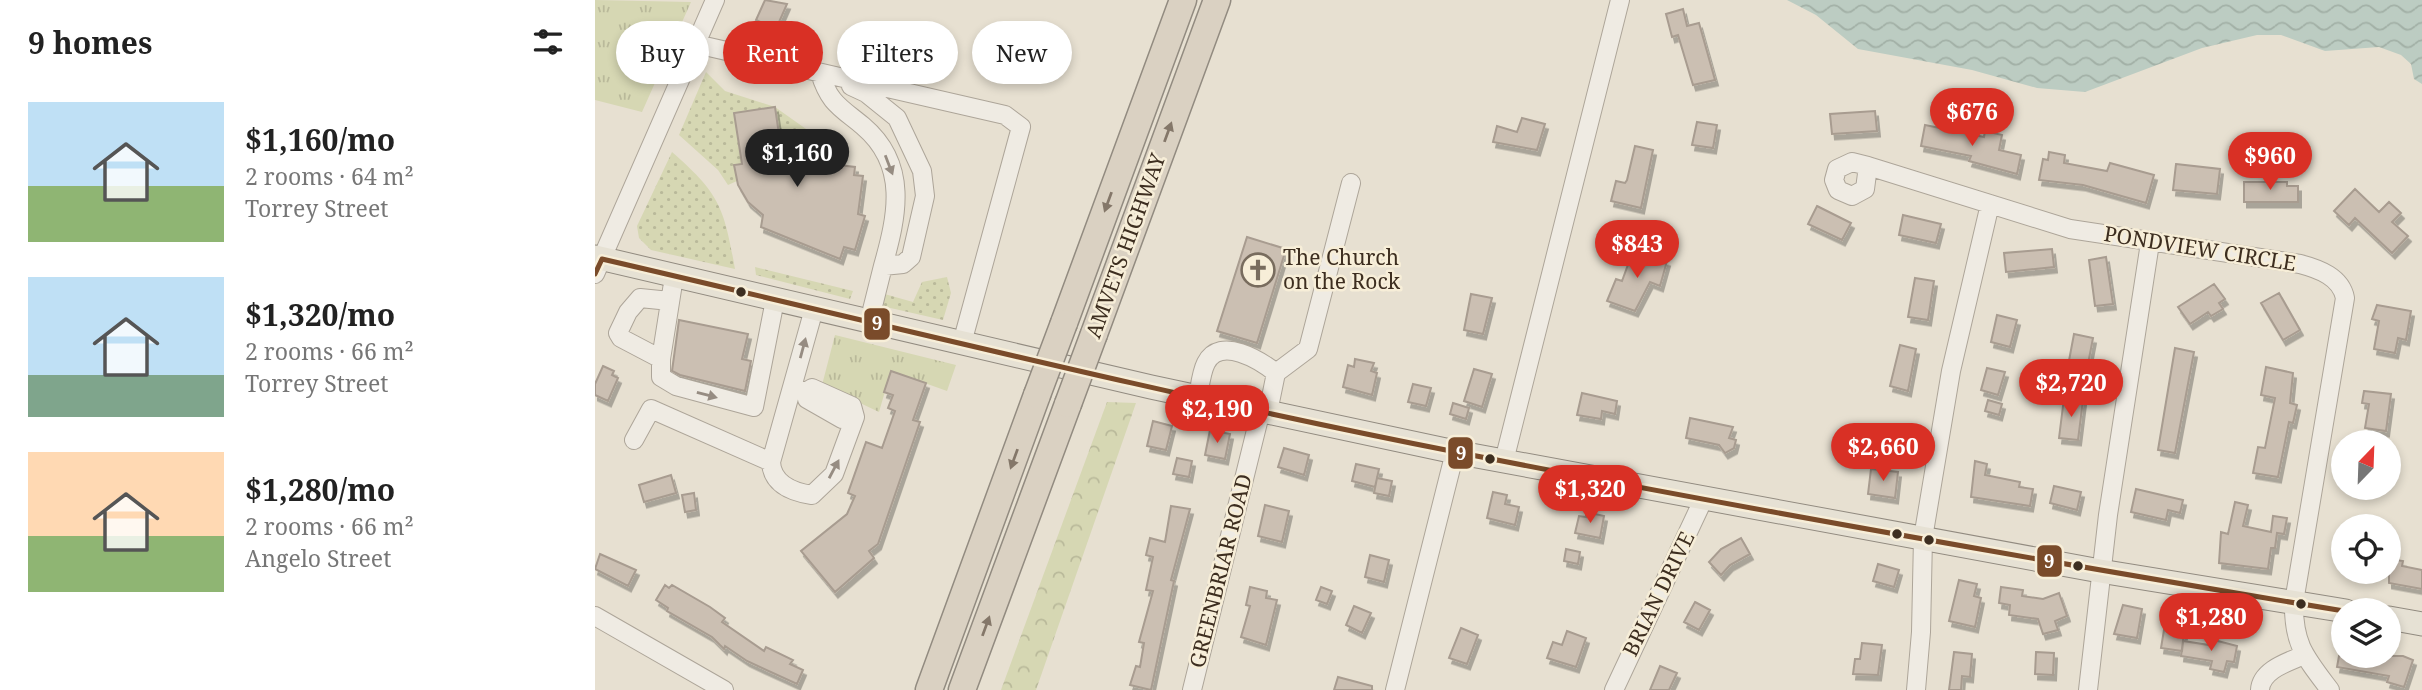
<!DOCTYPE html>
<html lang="en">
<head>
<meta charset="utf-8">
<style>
	:root { --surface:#fff; --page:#f2f2f2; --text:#222; --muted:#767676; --accent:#d93025 }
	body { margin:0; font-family:"Noto Serif",serif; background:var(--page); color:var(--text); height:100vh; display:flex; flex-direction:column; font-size:26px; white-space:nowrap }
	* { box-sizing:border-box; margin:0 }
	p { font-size:23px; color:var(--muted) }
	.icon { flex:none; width:38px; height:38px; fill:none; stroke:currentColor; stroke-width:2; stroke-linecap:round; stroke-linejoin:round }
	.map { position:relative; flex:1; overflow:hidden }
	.sheet { display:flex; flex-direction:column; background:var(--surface); width:595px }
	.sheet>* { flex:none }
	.banner { position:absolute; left:21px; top:21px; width:665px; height:63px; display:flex; gap:14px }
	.needle { width:46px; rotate:23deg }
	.controls { position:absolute; left:1736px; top:430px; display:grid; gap:14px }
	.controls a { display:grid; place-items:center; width:70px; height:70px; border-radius:50%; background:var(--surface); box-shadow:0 4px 10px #0003; font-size:35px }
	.price { position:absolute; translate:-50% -60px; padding:0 16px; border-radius:24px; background:var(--accent); color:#fff; font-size:23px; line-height:46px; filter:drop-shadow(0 2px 4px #0008) }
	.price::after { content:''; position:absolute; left:50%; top:42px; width:21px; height:16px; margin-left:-10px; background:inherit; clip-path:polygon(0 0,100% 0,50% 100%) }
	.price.active { background:#222; color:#fff }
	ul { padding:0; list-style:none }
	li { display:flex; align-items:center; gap:21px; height:175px; padding:0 28px }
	li span { display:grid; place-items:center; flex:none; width:196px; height:140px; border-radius:0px; color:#555 }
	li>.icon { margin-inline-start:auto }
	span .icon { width:84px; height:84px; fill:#fffc; stroke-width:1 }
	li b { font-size:30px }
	h2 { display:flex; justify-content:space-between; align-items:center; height:84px; padding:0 28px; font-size:30px }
	.chip { padding:0 24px; border-radius:32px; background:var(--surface); box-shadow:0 4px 10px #0003; font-size:24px; line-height:63px }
	.chip.active { background:var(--accent); color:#fff }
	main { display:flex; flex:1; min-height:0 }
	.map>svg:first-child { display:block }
	.grass { fill:url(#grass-dots) }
	.forest { fill:url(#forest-crowns) }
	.park { fill:url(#park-tufts) }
	.water { fill:url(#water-waves) }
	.building { fill:#cbbfb2; stroke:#a89c90; stroke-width:2; filter:url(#shadow) }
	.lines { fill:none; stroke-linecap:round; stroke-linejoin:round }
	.minor-casing { stroke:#ada599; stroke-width:20 }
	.major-casing { stroke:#928b80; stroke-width:25 }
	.highway-casing { stroke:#928b80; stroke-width:29 }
	.minor { stroke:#efebe3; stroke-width:18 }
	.major { stroke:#e6e1d4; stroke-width:23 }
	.highway { stroke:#dad1c2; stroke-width:26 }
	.highway-bridge-casing { stroke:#928b80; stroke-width:29; stroke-linecap:butt }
	.highway-bridge { stroke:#dad1c2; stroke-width:26 }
	.bus-1-casing { stroke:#f7eed8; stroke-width:10 }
	.bus-1 { stroke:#7a4b2a; stroke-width:5 }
	.oneway { fill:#847769 }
	.oneway2 { fill:#968c82 }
	.bus-dot { fill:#3d2e20; stroke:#f7eed8; stroke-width:2.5 }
	.labels { text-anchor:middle; stroke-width:5; stroke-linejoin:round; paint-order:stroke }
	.street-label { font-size:21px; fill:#3d2e20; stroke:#f7eed8 }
	.poi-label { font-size:21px; fill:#3d2e20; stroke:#f7eed8; text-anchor:start }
	.line-badge { stroke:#f7eed8; stroke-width:2.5 }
	.badge-label { font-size:19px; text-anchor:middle; font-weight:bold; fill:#fff }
</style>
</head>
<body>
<main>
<section class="sheet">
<h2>9 homes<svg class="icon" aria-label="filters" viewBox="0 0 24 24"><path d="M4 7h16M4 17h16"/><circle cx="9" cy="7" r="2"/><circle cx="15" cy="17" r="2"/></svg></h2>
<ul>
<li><span style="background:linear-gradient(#bfe0f5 60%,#8fb573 0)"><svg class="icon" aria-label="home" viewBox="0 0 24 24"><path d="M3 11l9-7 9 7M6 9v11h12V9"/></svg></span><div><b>$1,160/mo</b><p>2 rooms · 64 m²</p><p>Torrey Street</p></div></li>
<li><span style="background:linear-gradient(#bfe0f5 70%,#7fa58c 0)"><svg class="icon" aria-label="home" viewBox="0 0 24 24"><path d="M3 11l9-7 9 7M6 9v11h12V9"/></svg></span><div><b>$1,320/mo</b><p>2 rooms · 66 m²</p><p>Torrey Street</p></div></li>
<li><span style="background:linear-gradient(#ffd9b3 60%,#8fb573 0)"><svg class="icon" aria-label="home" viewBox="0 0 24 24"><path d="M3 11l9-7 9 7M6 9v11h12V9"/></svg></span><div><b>$1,280/mo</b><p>2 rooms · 66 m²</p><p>Angelo Street</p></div></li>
</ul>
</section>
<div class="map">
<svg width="1827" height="690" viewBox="0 0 1827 690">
	<defs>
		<pattern id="grass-dots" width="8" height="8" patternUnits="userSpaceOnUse" patternTransform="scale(1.75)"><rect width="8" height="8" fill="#d6d7b3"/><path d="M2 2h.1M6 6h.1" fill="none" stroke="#b9b99a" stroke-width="1.8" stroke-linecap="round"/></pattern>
		<pattern id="forest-crowns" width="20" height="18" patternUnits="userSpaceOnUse" patternTransform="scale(1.75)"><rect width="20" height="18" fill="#d6d7b3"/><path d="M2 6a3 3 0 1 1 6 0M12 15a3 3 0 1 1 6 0" fill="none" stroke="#b9b99a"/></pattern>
		<pattern id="park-tufts" width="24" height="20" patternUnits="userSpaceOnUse" patternTransform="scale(1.75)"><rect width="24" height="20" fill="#d6d7b3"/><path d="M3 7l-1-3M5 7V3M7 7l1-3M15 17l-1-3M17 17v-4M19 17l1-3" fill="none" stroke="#b9b99a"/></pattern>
		<pattern id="water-waves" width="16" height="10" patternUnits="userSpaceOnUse" patternTransform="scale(1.75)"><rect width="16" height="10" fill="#bcccc2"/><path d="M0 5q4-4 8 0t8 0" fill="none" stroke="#a2b0a6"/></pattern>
		<filter id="shadow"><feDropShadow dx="3" dy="5.5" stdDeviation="0" flood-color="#0004"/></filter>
	</defs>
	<rect width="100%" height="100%" fill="#e7e0d1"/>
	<!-- grass -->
	<path class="grass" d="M111 72 130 91 180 107 221 136 219 141 196 160 187 157 180 107 140 113 147 164 139 165 142 181 133 185 123 170 84 135Z
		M77 152C125 194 129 207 140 269L56 250 44 238 42 226Z
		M160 267 258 291 255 299 161 275Z
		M352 277 356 293 348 320 278 304 286 293 318 302 327 282Z"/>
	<!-- forest -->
	<path class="forest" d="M512 402 541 403 441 690H406Z"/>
	<!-- park -->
	<path class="park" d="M0 0 96 2 47 112 0 100Z
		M240 335 361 365 352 391 296 371 284 412 227 385Z"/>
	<!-- water -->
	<path class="water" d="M1192 0H1827V84L1819 79 1816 64 1806 55 1784 47 1730 51 1686 35H1662L1607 48 1490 92 1442 88 1377 70 1263 49 1221 15Z"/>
	<!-- building -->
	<path class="building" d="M170 0 192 4 181 29 161 20Z
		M1088 9 1092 26 1104 23 1120 80 1098 85 1083 35 1077 37 1071 14Z
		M180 107 187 155 201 164 204 171 224 170 226 163 260 167 259 175 268 176 263 214 270 216 260 250 249 247 245 259 166 227 168 215 153 202 143 185 139 165 147 164 139 113Z
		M1280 111 1282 131 1237 134 1235 114Z
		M927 118 950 124 942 150 898 142 902 126 922 132Z
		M1102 122 1122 125 1118 148 1097 145Z
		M1330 125 1389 137 1390 131 1407 135 1404 150 1426 155 1422 174 1374 161 1376 156 1326 146Z
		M1040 146 1058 150 1046 208 1016 201 1021 181 1030 183 1032 180Z
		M1454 152 1470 155 1469 163 1512 171 1515 163 1559 175 1551 203 1488 185 1444 180 1448 159 1453 160Z
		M1581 164 1625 169 1622 194 1578 190Z
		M1649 182H1692V186H1703V202H1649Z
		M1760 189 1784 212 1794 202 1806 213 1797 222 1813 236 1797 253 1760 218 1754 225 1739 211Z
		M1222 206 1256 223 1247 240 1213 224Z
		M1308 215 1346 224 1341 243 1304 235Z
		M652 237 691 249 662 343 622 331Z
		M1457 249 1459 267 1411 272 1409 253Z
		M1038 251 1072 261 1065 286 1055 282 1040 311 1012 301 1021 279 1027 281Z
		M1511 257 1518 304 1500 306 1494 260Z
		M1320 278 1339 281 1333 320 1313 317Z
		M1619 284 1630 299 1624 303 1628 309 1616 316 1613 312 1595 324 1583 307Z
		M1684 293 1705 330 1688 340 1666 303Z
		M876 294 897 298 888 334 869 330Z
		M1782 305 1816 311 1811 340 1803 338 1800 353 1779 349 1784 321 1777 319Z
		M1402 315 1422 320 1415 347 1396 342Z
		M84 320 153 334 147 359 156 361 150 391 85 375 77 371Z
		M1479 334 1498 338 1492 369 1473 366Z
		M1305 345 1321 349 1313 391 1295 386Z
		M1580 348 1599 352 1580 453 1563 450Z
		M760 359 779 363 776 371 782 373 777 395 748 387 753 365 759 367Z
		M8 366 19 371 17 375 23 378 13 401 0 395V384Z
		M1671 367 1698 373 1695 403 1702 405 1698 423 1694 422 1683 477 1658 473 1663 447 1670 448 1680 398 1666 395Z
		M1392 368 1410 372 1403 395 1386 390Z
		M879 369 897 374 887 407 869 401Z
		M296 371 331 383 318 420 325 422 283 544 274 551 279 558 240 592 206 551 252 514 260 496 253 493 271 442 287 448 300 411 293 408 298 395 289 392Z
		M818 384 836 388 831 406 813 402Z
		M1769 391 1796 394 1791 431 1770 428 1774 404 1767 403Z
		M987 393 1022 401 1020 414 1007 411 1006 419 982 415Z
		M1469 398 1488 400 1483 440 1464 438Z
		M1393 400 1407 404 1404 415 1390 411Z
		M858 403 874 408 871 419 855 414Z
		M1095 418 1138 427 1134 438 1141 440 1139 448 1130 453 1124 445 1091 438Z
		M558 421 577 426 571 450 552 446Z
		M615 430 635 434 630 459 610 455Z
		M689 448 714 455 709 475 683 467Z
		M582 458 597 461 594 477 578 474Z
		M1380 461 1392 464 1390 475 1425 482 1424 487 1438 489 1435 506 1376 497Z
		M761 464 784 469 780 487 757 481Z
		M1276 469 1303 472 1300 498 1273 494Z
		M76 475 81 493 49 502 44 485Z
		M782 478 797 481 794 496 779 493Z
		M1459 486 1486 492 1482 510 1455 503Z
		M1541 489 1588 500 1585 513 1573 510 1571 520 1536 512Z
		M898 492 912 495 910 504 924 507 920 525 892 518Z
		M99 493 101 510 90 512 87 495Z
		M1640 502 1653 505 1648 526 1676 532 1678 516 1692 518 1689 534 1682 533 1680 548H1676L1673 569 1624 563 1626 532 1633 534Z
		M670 505 694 511 687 542 663 536Z
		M576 506 595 509 576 580 579 581 556 690 535 685 541 666 545 667 549 643 544 642 558 591 551 590 558 557 551 555 555 538 570 542Z
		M991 512 1009 516 1005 538 980 533 984 516 991 517Z
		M1146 538 1155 554 1135 565 1126 575 1114 562 1126 549Z
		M971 549 985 552 983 564 969 561Z
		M5 554 41 570 33 586 0 569Z
		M775 555 794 560 789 582 770 577Z
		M1794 559 1808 561 1807 566 1827 570V589L1794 583Z
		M1283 564 1304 570 1299 587 1278 581Z
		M1364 580 1382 584 1379 596 1386 598 1380 627 1354 621Z
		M70 585 74 588 77 585 115 607 130 618 127 622 169 651 171 647 198 660 195 664 208 670 202 684 152 661 130 646 129 649 117 637 72 611 73 608 61 600Z
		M655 587 672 591 671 598 682 600 671 645 646 637 655 606 651 605Z
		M726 587 737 591 732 604 721 600Z
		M1406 587 1428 590 1427 596 1448 599 1464 593 1472 616 1460 621 1463 630 1448 634 1443 619 1414 615 1415 605 1404 603Z
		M1100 602 1115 610 1104 630 1089 622Z
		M1528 605 1547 609 1542 638 1519 634Z
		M759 606 776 613 767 633 751 625Z
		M866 628 883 635 872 664 854 658Z
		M1569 630 1589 633 1587 651 1566 648Z
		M972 631 991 638 981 667 952 658 958 642 967 645Z
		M1615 639 1642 646 1639 662 1632 661 1629 672 1615 669 1617 661 1586 656 1588 641 1614 645Z
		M1267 643 1287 645 1283 675 1258 674 1260 659H1265Z
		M1359 652 1377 654 1375 677 1367 676 1366 690H1354Z
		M1441 652 1459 653 1458 675 1440 674Z
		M1744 656H1808L1818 660 1809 687 1792 682 1794 676 1742 667Z
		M1065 666 1082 673 1074 690H1055Z
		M743 677 777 686V690H739Z"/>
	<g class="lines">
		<defs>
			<path id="minor" d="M101 44 410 115 426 127 367 343
				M225 73C234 103 245 107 268 126 314 165 302 216 288 266
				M256 86 271 93 302 118 327 171 330 196 316 257 308 264 288 266 274 322
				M1257 162 1273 166 1270 189 1257 196 1243 190 1239 180 1242 169Z
				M1273 166 1475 229 1705 264C1724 269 1746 277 1750 298L1699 602C1698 644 1710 657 1735 690
				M0 274 120 0
				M79 277 66 359V377L81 386 159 407 180 300
				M66 359 26 338 23 333 33 312 45 298 75 301
				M681 373 713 349 756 183
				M198 387 211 392 217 388 257 406 260 417 239 474 217 495C197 492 177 484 176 462L219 309
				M211 392 212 399 247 419 260 417
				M603 397C605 386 606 373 611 363 625 335 666 361 681 373L673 412
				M39 440 56 409 176 462
				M909 461 1025 0
				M0 616 129 690
				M597 690 666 410
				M800 690 860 452
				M1019 690 1109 498
				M1321 690 1326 632 1328 538 1356 371 1395 204
				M1493 690 1513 515 1555 243
				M1665 690C1666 670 1693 662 1709 655"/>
			<path id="major" d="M0 257 556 387 860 452 1505 571 1751 611
				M1794 618 1827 624"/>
			<path id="highway" d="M469 323 588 0
				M499 334 622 0
				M334 690 442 395
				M367 690 473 404"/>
		</defs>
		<!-- minor casing -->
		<use href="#minor" class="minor-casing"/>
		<!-- major casing -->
		<use href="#major" class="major-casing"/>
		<!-- highway casing -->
		<use href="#highway" class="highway-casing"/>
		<!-- minor -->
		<use href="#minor" class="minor"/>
		<!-- major -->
		<use href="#major" class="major"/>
		<!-- highway -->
		<use href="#highway" class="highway"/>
		<defs>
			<path id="highway-bridge" d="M442 395 469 323
				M473 404 499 334"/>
		</defs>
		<!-- highway-bridge casing -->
		<use href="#highway-bridge" class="highway-bridge-casing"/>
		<!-- highway-bridge -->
		<use href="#highway-bridge" class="highway-bridge"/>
		<defs>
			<path id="bus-1" d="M0 274 7 259C291 325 575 396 861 452 1156 510 1453 562 1749 611"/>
		</defs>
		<!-- bus-1 casing -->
		<use href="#bus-1" class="bus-1-casing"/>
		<!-- bus-1 -->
		<use href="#bus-1" class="bus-1"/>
	</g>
	<!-- one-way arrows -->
	<defs><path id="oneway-solid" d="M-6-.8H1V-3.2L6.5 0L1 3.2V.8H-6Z" transform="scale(1.75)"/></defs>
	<g class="oneway">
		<use href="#oneway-solid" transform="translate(573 132) rotate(-70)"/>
		<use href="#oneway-solid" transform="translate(513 202) rotate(110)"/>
		<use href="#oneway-solid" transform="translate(419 459) rotate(110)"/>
		<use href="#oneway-solid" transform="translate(391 626) rotate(-70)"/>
	</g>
	<g class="oneway2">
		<use href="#oneway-solid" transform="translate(294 165) rotate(69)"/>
		<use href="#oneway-solid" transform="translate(208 348) rotate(-75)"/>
		<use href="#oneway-solid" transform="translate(112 395) rotate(15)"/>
		<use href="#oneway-solid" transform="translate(239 469) rotate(-62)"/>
	</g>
	<!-- icons -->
	<defs>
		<symbol id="church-ring" viewBox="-11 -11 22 22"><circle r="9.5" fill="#f7eed8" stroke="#786c5e" stroke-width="1.5"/><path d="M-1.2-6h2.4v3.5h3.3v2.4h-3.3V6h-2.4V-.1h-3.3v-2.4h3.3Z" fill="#786c5e"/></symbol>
	</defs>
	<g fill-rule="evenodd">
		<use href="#church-ring" x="644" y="251" width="38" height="38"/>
	</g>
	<!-- markers -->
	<g class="bus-dot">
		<circle cx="146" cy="292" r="6"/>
		<circle cx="895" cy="459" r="6"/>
		<circle cx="1302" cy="534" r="6"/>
		<circle cx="1334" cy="540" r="6"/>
		<circle cx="1483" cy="566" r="6"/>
		<circle cx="1706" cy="604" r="6"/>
	</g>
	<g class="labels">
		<!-- street labels -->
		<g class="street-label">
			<text transform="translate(531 246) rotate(-70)" y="7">AMVETS HIGHWAY</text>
			<text transform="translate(1605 249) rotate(9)" y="7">PONDVIEW CIRCLE</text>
			<text transform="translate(626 571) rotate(-76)" y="7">GREENBRIAR ROAD</text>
			<text transform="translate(1064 594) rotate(-64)" y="7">BRIAN DRIVE</text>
		</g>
		<!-- poi labels -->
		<g class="poi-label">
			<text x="688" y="265">The Church<tspan x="688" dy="24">on the Rock</tspan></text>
		</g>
	</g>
	<g class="line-badge">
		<rect x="268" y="307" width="28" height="34" rx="7" fill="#7a4b2a"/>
		<rect x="852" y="436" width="27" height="34" rx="7" fill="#7a4b2a"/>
		<rect x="1441" y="544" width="27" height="34" rx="7" fill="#7a4b2a"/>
	</g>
	<g class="badge-label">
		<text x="282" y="330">9</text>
		<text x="866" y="460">9</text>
		<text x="1454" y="568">9</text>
	</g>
</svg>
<div class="controls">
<a><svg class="needle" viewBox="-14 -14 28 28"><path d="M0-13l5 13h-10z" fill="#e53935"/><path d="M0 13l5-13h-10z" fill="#767676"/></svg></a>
<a><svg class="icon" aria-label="locate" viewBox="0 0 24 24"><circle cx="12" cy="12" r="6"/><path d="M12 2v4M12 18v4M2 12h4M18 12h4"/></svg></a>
<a><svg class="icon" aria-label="layers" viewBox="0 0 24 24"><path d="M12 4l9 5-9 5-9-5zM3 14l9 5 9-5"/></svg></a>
</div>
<b class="price" style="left:1377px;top:148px">$676</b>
<b class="price active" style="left:202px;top:189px">$1,160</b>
<b class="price" style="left:1675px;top:192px">$960</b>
<b class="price" style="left:1042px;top:280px">$843</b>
<b class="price" style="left:1476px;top:419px">$2,720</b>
<b class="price" style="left:622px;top:445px">$2,190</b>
<b class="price" style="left:1288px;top:483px">$2,660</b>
<b class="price" style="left:995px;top:525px">$1,320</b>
<b class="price" style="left:1616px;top:653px">$1,280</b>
<div class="banner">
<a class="chip">Buy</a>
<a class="chip active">Rent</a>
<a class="chip">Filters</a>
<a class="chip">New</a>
</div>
</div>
</main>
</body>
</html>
